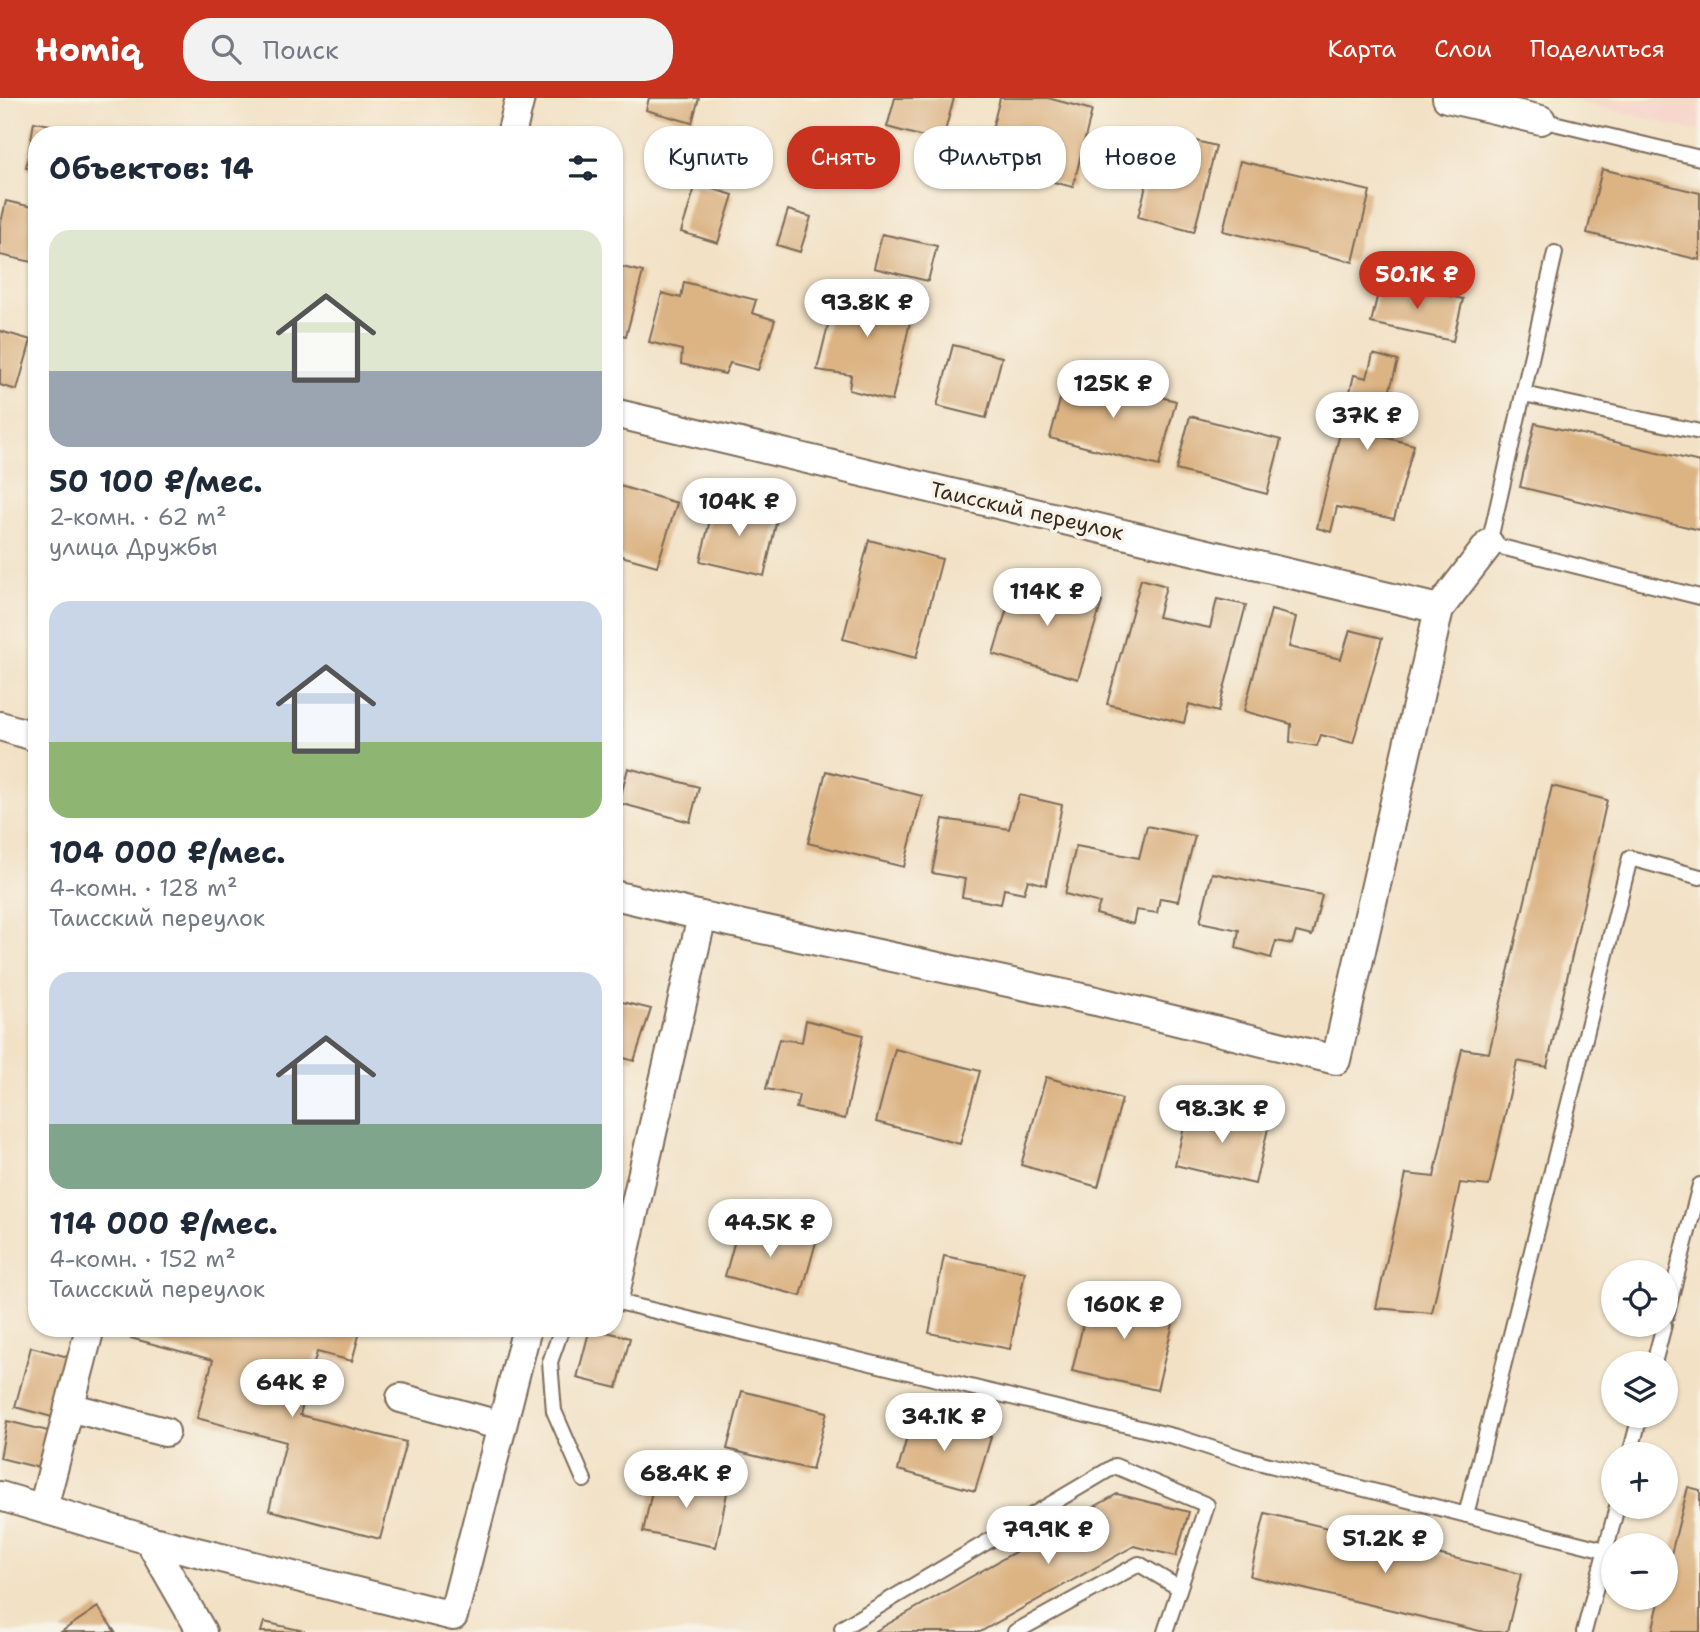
<!DOCTYPE html>
<html lang="ru">
<head>
<meta charset="utf-8">
<style>
	:root { --surface:#fff; --page:#f2f2f3; --text:#1f2937; --muted:#747a83; --accent:#c8321e }
	body { margin:0; font-family:"Shantell Sans",sans-serif; background:var(--page); color:var(--text); height:100vh; display:flex; flex-direction:column; font-size:26px; white-space:nowrap }
	* { box-sizing:border-box; margin:0 }
	p { font-size:23px; color:var(--muted) }
	.icon { flex:none; width:38px; height:38px; fill:none; stroke:currentColor; stroke-width:2; stroke-linecap:round; stroke-linejoin:round }
	.map { position:relative; flex:1; overflow:hidden }
	.details { position:absolute; left:28px; top:28px; width:595px; height:1211px; display:flex; flex-direction:column; background:var(--surface); border-radius:28px; box-shadow:0 2px 5px #0004 }
	.details>* { flex:none }
	.top-card { position:absolute; left:644px; top:28px; width:665px; height:63px; display:flex; gap:14px }
	.tools { position:absolute; left:1601px; top:1162px; display:grid; gap:14px }
	.tools a { display:grid; place-items:center; width:77px; height:77px; border-radius:50%; background:var(--surface); box-shadow:0 2px 5px #0004; font-size:35px }
	.price { position:absolute; translate:-50% -60px; padding:0 16px; border-radius:24px; background:#fff; color:#222; font-size:23px; line-height:46px; filter:drop-shadow(0 2px 4px #0008) }
	.price::after { content:''; position:absolute; left:50%; top:42px; width:21px; height:16px; margin-left:-10px; background:inherit; clip-path:polygon(0 0,100% 0,50% 100%) }
	.price.current { background:var(--accent); color:#fff }
	ul { padding:0; list-style:none }
	li { display:grid; align-content:center; gap:14px; height:371px; padding:0 21px }
	li span { display:grid; place-items:center; height:217px; border-radius:21px; color:#555 }
	li>.icon { margin-inline-start:auto }
	span .icon { width:126px; height:126px; fill:#fffc; stroke-width:1 }
	li b { font-size:30px }
	h2 { display:flex; justify-content:space-between; align-items:center; height:84px; padding:0 21px; font-size:30px }
	.pill { padding:0 24px; border-radius:28px; background:var(--surface); box-shadow:0 2px 5px #0004; font-size:24px; line-height:63px }
	.pill.current { background:var(--accent); color:#fff }
	header { display:flex; align-items:center; gap:42px; box-sizing:border-box; height:98px; padding:0 35px; background:var(--accent); color:#fff }
	header strong { font-size:33px }
	nav { display:flex; gap:38px; margin-inline-start:auto; font-size:24px }
	.search { width:490px; height:63px; background:var(--page); display:flex; align-items:center; gap:18px; box-sizing:border-box; padding:0 24px; border-radius:28px; color:var(--muted); font-size:26px }
	.map>svg:first-child { display:block }
	.built { fill:#f7d1c6 }
	.building { fill:#dcb383 }
	.lines { fill:none; stroke-linecap:round; stroke-linejoin:round }
	.service-casing { stroke:#7b6a58; stroke-width:18 }
	.minor-casing { stroke:#7b6a58; stroke-width:32 }
	.service { stroke:#fff; stroke-width:14 }
	.minor { stroke:#fff; stroke-width:28 }
	.labels { text-anchor:middle; stroke-width:7; stroke-linejoin:round; paint-order:stroke }
	.street-label { font-size:21px; fill:#3b2a1e; stroke:#f7f3e8 }
</style>
</head>
<body>
<header>
<strong>Homiq</strong>
<div class="search"><svg class="icon" aria-label="search" viewBox="0 0 24 24"><circle cx="10" cy="10" r="6"/><path d="M15 15l6 6"/></svg>Поиск</div>
<nav><a>Карта</a><a>Слои</a><a>Поделиться</a></nav>
</header>
<div class="map">
<svg width="1700" height="1534" viewBox="0 0 1700 1534">
	<rect width="100%" height="100%" fill="#f7f3e8"/>
	<filter id="ink" filterUnits="userSpaceOnUse"><feTurbulence type="fractalNoise" baseFrequency=".0143" numOctaves="2"/><feDisplacementMap in="SourceGraphic" scale="14" xChannelSelector="R" yChannelSelector="G"/><feConvolveMatrix kernelMatrix="1 2 1 2 8 2 1 2 1" color-interpolation-filters="sRGB"/></filter>
	<filter id="wash" filterUnits="userSpaceOnUse"><feTurbulence type="fractalNoise" baseFrequency=".00686" numOctaves="4" result="noise"/><feDisplacementMap in="SourceGraphic" scale="28" xChannelSelector="R" yChannelSelector="G"/><feGaussianBlur stdDeviation="1.57" result="paint"/><feColorMatrix in="noise" values="0 0 0 0 0 0 0 0 0 0 0 0 0 0 0 0 0 1.4 0 .05"/><feComposite in="paint" operator="in"/></filter>
	<g filter="url(#wash)">
		<rect width="100%" height="100%" fill="#f2e1c5"/>
		<!-- built -->
		<path class="built" d="M1563 0H1700V34Z"/>
		<g id="blocks">
			<!-- building -->
			<path class="building" d="M649 0H699L692 25 646 12Z
				M895 0H954L942 44 887 29Z
				M1000 0H1048L1092 12 1073 89 983 66Z
				M34 24 84 33 83 37H37V72L26 70Z
				M1160 34 1216 48 1194 134 1138 119Z
				M1240 63 1370 93 1353 164 1223 133Z
				M1602 71 1700 95V162L1587 135Z
				M696 86 733 97 718 145 681 134Z
				M6 103 37 110V165L0 157V129Z
				M788 112 811 119 800 154 777 147Z
				M882 136 937 148 928 183 874 170Z
				M614 167 643 174 626 238 614 235Z
				M1381 182 1463 201 1453 243 1371 225Z
				M839 183 915 202 892 303 849 292 851 277 817 272Z
				M684 184 756 202 752 215 775 222 758 272 730 265 725 276 681 266 682 252 649 244 662 195 681 200Z
				M0 233 31 242 17 292 0 287Z
				M953 247 1002 259 986 320 937 308Z
				M1373 256 1398 263 1377 337 1414 347 1394 421 1337 409 1331 434 1317 430 1354 277 1367 280Z
				M1067 275 1176 303 1159 368 1050 340Z
				M1190 318 1281 342 1267 396 1176 372Z
				M1535 325 1700 364V432L1520 389Z
				M620 388 677 405 657 468 614 456V407Z
				M715 402 778 417 764 478 700 463Z
				M869 442 942 461 916 560 843 541Z
				M1017 478 1102 504 1078 581 993 556Z
				M1141 481 1166 488 1158 519 1210 530 1217 501 1246 507 1218 614 1189 606 1184 625 1107 606Z
				M1271 512 1296 519 1289 549 1341 561 1350 532 1382 540 1353 645 1321 637 1317 648 1290 644 1291 626 1244 613Z
				M628 670 699 689 690 724 619 705Z
				M826 673 922 698 904 769 808 745Z
				M1552 688 1607 702 1547 969 1517 963 1489 1088 1460 1085 1432 1215 1376 1210 1406 1076 1434 1079 1462 951 1489 955Z
				M1019 697 1062 707 1046 787 1028 782 1024 795 1004 791 1001 806 962 799 965 781 932 775 943 721 1009 731Z
				M1147 728 1195 738 1178 803 1160 800 1157 815 1136 812 1133 826 1096 816 1100 805 1065 796 1076 748 1139 760Z
				M1212 775 1322 797 1312 838 1296 834 1292 846 1276 843 1271 860 1236 850 1239 832 1200 824Z
				M614 888 619 890 618 903 651 911 634 963 614 957Z
				M806 922 863 937 845 1021 796 1010 799 997 766 991 779 941 802 944Z
				M895 951 980 973 960 1046 876 1024Z
				M1046 979 1122 1001 1098 1089 1021 1067Z
				M1189 1008 1269 1026 1255 1086 1175 1067Z
				M740 1124 816 1144 801 1198 725 1178Z
				M944 1158 1025 1174 1010 1251 929 1235Z
				M1091 1193 1176 1213 1157 1292 1072 1273Z
				M109 1230H361L352 1263 317 1254 300 1317 406 1344 380 1441 269 1412 286 1344 197 1320 213 1262 108 1234Z
				M590 1230 630 1240 617 1290 577 1280Z
				M31 1249 68 1259 52 1319 15 1309Z
				M742 1293 827 1314 812 1372 727 1351Z
				M913 1317 991 1339 975 1393 898 1372Z
				M7 1323 48 1333 40 1370 0 1360Z
				M656 1375 728 1390 716 1449 643 1434Z
				M1688 1389 1700 1392V1534H1652L1660 1500H1666V1476Z
				M1117 1396 1189 1414 1176 1458 1134 1448 980 1534H874Z
				M1265 1415 1521 1476 1507 1534H1484L1250 1478Z
				M98 1509 115 1534H61Z
				M264 1524 304 1533V1534H261Z"/>
		</g>
	</g>
	<g filter="url(#ink)">
		<use href="#blocks" fill-opacity="0" stroke="#7b6a58" stroke-width="2"/>
		<g class="lines">
			<defs>
				<path id="service" d="M1541 22 1700 60
					M1555 155 1489 446 1700 499
					M1524 296 1700 334
					M614 1203 1177 1339 1242 1360 1605 1452
					M1666 1218 1700 1087
					M562 1230 550 1264 554 1313 584 1382
					M1654 1265 1664 1227
					M1630 1356 1640 1318
					M1466 1417 1630 760 1700 779
					M844 1534 842 1530 1115 1368 1207 1407 1165 1534
					M1015 1534 1139 1466 1179 1490
					M1584 1534 1617 1409"/>
				<path id="minor" d="M1447 0 1541 22
					M511 37 520 0
					M614 315 1439 511
					M0 628 37 639
					M614 797 702 818 1096 903 1336 962 1439 511 1489 446
					M614 1200 702 818
					M69 1309 165 1334
					M502 1328 527 1230
					M0 1398 149 1442 453 1518 502 1328 401 1300
					M43 1410 90 1230
					M149 1442 202 1534"/>
			</defs>
			<!-- service casing -->
			<use href="#service" class="service-casing"/>
			<!-- minor casing -->
			<use href="#minor" class="minor-casing"/>
			<!-- service -->
			<use href="#service" class="service"/>
			<!-- minor -->
			<use href="#minor" class="minor"/>
		</g>
	</g>
	<g class="labels">
		<!-- street labels -->
		<g class="street-label">
			<text transform="translate(1027 413) rotate(13)" y="7">Таисский переулок</text>
		</g>
	</g>
</svg>
<div class="tools">
<a><svg class="icon" aria-label="locate" viewBox="0 0 24 24"><circle cx="12" cy="12" r="6"/><path d="M12 2v4M12 18v4M2 12h4M18 12h4"/></svg></a>
<a><svg class="icon" aria-label="layers" viewBox="0 0 24 24"><path d="M12 4l9 5-9 5-9-5zM3 14l9 5 9-5"/></svg></a>
<a>+</a>
<a>−</a>
</div>
<b class="price current" style="left:1417px;top:213px">50.1K ₽</b>
<b class="price" style="left:867px;top:241px">93.8K ₽</b>
<b class="price" style="left:1113px;top:322px">125K ₽</b>
<b class="price" style="left:1367px;top:354px">37K ₽</b>
<b class="price" style="left:739px;top:440px">104K ₽</b>
<b class="price" style="left:1047px;top:530px">114K ₽</b>
<b class="price" style="left:1222px;top:1047px">98.3K ₽</b>
<b class="price" style="left:770px;top:1161px">44.5K ₽</b>
<b class="price" style="left:1124px;top:1243px">160K ₽</b>
<b class="price" style="left:292px;top:1321px">64K ₽</b>
<b class="price" style="left:944px;top:1355px">34.1K ₽</b>
<b class="price" style="left:686px;top:1412px">68.4K ₽</b>
<b class="price" style="left:1048px;top:1468px">79.9K ₽</b>
<b class="price" style="left:1385px;top:1477px">51.2K ₽</b>
<div class="top-card">
<a class="pill">Купить</a>
<a class="pill current">Снять</a>
<a class="pill">Фильтры</a>
<a class="pill">Новое</a>
</div>
<section class="details">
<h2>Объектов: 14<svg class="icon" aria-label="filters" viewBox="0 0 24 24"><path d="M4 7h16M4 17h16"/><circle cx="9" cy="7" r="2"/><circle cx="15" cy="17" r="2"/></svg></h2>
<ul>
<li><span style="background:linear-gradient(#dfe7d0 65%,#9aa5b1 0)"><svg class="icon" aria-label="home" viewBox="0 0 24 24"><path d="M3 11l9-7 9 7M6 9v11h12V9"/></svg></span><div><b>50 100 ₽/мес.</b><p>2-комн. · 62 m²</p><p>улица Дружбы</p></div></li>
<li><span style="background:linear-gradient(#c9d6e8 65%,#8fb573 0)"><svg class="icon" aria-label="home" viewBox="0 0 24 24"><path d="M3 11l9-7 9 7M6 9v11h12V9"/></svg></span><div><b>104 000 ₽/мес.</b><p>4-комн. · 128 m²</p><p>Таисский переулок</p></div></li>
<li><span style="background:linear-gradient(#c9d6e8 70%,#7fa58c 0)"><svg class="icon" aria-label="home" viewBox="0 0 24 24"><path d="M3 11l9-7 9 7M6 9v11h12V9"/></svg></span><div><b>114 000 ₽/мес.</b><p>4-комн. · 152 m²</p><p>Таисский переулок</p></div></li>
</ul>
</section>
</div>
</body>
</html>
